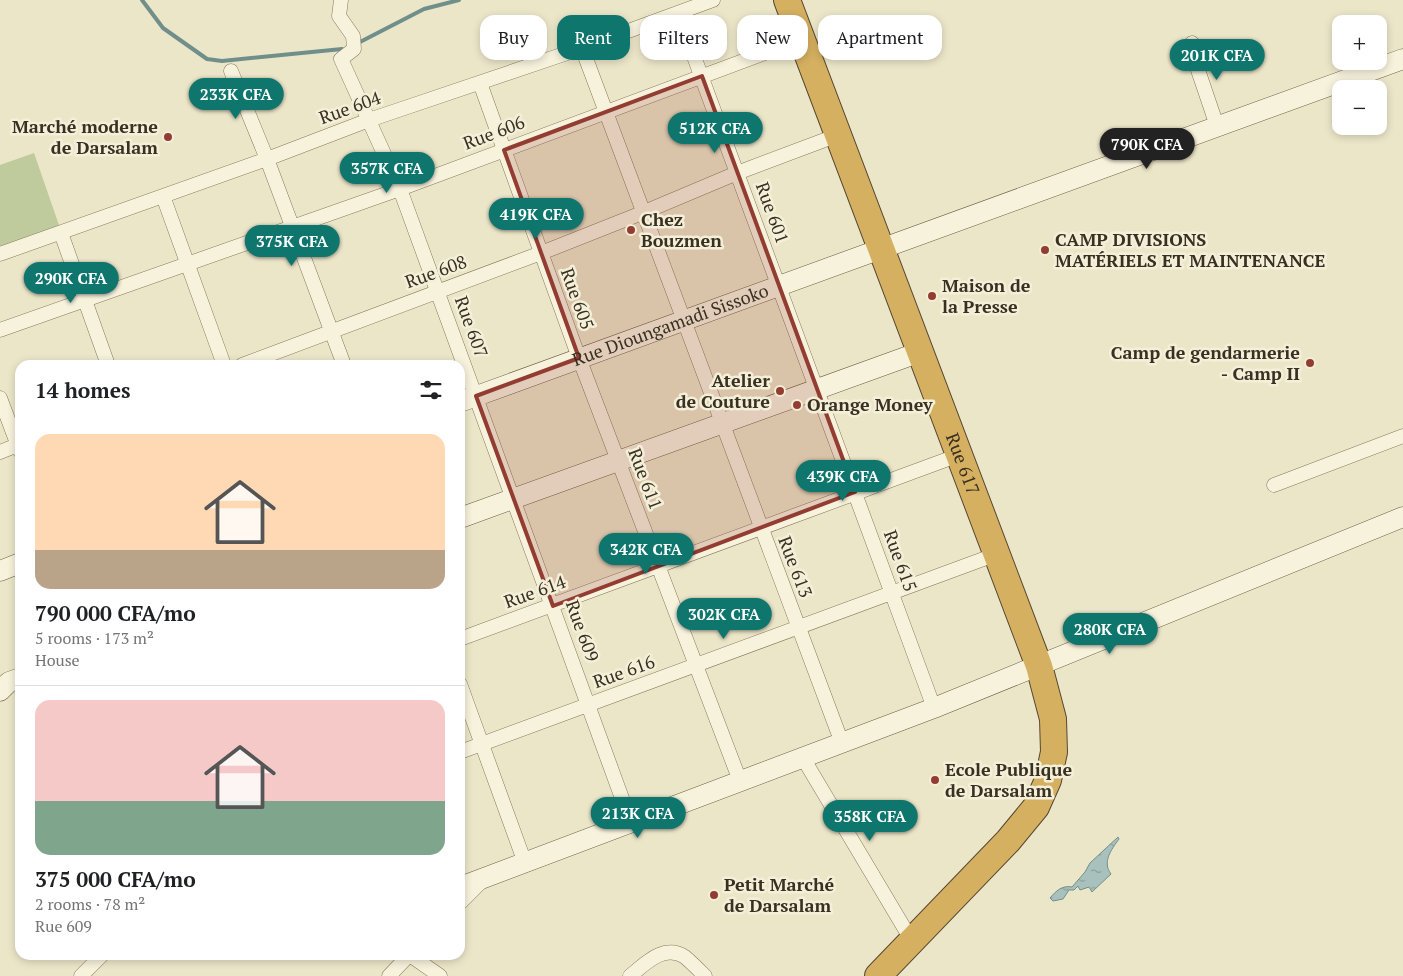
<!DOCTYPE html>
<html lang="en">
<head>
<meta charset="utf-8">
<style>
	:root { --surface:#fff; --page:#f6f6f6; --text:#202124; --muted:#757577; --line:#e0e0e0; --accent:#0f766e }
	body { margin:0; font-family:"PT Serif",serif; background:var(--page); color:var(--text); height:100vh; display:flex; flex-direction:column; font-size:19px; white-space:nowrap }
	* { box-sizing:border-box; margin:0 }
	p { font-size:16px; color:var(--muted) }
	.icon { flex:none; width:28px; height:28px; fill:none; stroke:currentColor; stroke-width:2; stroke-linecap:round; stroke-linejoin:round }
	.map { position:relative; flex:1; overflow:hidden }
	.panel { position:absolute; left:15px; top:360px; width:450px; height:600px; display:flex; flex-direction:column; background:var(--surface); border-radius:15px; box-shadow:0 2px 8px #0003 }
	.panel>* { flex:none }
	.hud { position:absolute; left:480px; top:15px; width:475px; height:45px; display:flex; gap:10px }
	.fabs { position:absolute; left:1332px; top:15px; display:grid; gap:10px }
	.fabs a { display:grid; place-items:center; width:55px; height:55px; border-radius:10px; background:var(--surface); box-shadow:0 2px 8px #0003; font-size:25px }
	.price { position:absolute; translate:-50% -42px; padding:0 11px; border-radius:18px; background:var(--accent); color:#fff; font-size:16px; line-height:32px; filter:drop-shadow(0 1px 2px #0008) }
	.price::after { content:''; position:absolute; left:50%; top:30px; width:15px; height:11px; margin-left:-8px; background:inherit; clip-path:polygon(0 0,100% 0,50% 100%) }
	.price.selected { background:#222; color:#fff }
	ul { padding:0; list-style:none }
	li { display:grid; align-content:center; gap:10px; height:265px; padding:0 20px }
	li+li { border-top:1px solid var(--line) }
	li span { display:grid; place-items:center; height:155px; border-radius:15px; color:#555 }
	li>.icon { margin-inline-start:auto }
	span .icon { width:90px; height:90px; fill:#fffc; stroke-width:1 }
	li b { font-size:21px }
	h2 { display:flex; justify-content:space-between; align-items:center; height:60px; padding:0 20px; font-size:21px }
	.tag { padding:0 18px; border-radius:15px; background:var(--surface); box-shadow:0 2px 8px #0003; font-size:18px; line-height:45px }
	.tag.selected { background:var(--accent); color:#fff }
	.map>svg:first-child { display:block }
	.pitch { fill:#bfca9d }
	.water { fill:url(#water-ripples); stroke:#708f8b }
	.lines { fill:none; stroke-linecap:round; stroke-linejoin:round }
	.stream { stroke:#708f8b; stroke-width:4 }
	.street-casing { stroke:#88795e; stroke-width:15 }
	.secondary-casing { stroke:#6a5b41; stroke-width:21 }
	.highway-casing { stroke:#564732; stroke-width:28 }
	.street { stroke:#f7f2dc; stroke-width:14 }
	.secondary { stroke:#f7f2dc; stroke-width:20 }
	.highway { stroke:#d5b060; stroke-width:26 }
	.marked { fill:#933d32; fill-opacity:0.2; stroke:#933d32; stroke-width:4; stroke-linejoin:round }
	.poi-dot { fill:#933d32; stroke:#f4efd8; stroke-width:2 }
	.labels { text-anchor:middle; stroke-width:5; stroke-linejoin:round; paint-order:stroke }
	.street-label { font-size:18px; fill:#393021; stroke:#f4efd8 }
	.poi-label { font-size:18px; font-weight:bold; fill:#393021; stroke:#f4efd8; text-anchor:start }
</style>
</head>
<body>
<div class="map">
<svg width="1403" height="976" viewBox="0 0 1403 976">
	<defs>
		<pattern id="water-ripples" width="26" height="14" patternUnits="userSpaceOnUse" patternTransform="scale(1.25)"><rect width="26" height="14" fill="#a9c1bd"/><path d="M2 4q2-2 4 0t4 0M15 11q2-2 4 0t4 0" fill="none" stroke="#8b9d99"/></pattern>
	</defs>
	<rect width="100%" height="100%" fill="#ece6c9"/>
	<!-- pitch -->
	<path class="pitch" d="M34 153 61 231 0 252V165Z"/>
	<!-- water -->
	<path class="water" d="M1118 837 1119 839C1111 850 1102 862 1111 874L1092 892 1089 887 1080 890 1078 886 1074 890H1069L1063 899 1053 901 1050 898C1056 891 1062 885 1072 887L1085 872 1090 863Z"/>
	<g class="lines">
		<!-- stream -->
		<path class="stream" d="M142 0 163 28 207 59 222 61 342 49
			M360 42 424 9 459 0"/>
		<defs>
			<path id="street" d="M341 0 339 16 353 36 354 49 341 59 400 189 631 823
				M678 13 934 708
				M1192 43 1197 67 1217 126
				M582 48 842 743
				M231 71 267 159 344 365
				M480 83 579 358 740 781
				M163 196 224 365
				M61 233 108 365
				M0 254 267 159 369 120 582 48 713 0
				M0 330 400 189 802 39
				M242 365 541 253 642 213 737 173 838 135
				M0 398 20 451
				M0 452 20 444
				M1274 485 1403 436
				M460 639 959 455
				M460 684 525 863
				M460 752 997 554
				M803 758 912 941
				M460 903 482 881
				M410 955 440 976
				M81 976 102 955
				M389 976 409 955
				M630 976C645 964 664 943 685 957 692 963 699 970 705 976"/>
			<g id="secondary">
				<path id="s1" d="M460 402 1403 59"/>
				<path d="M460 518 920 352"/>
				<path d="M0 571 20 563"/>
				<path d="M0 691 9 682 20 678"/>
				<path d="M460 887 934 708 1403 517"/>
			</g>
			<g id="highway">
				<path id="s2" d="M787 0 1039 666 1053 719 1054 752 1048 780 1036 807 1008 841 878 976"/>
			</g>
		</defs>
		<!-- street casing -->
		<use href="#street" class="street-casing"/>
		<!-- secondary casing -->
		<use href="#secondary" class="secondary-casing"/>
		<!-- highway casing -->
		<use href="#highway" class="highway-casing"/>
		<!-- street -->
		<use href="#street" class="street"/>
		<!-- secondary -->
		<use href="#secondary" class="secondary"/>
		<!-- highway -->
		<use href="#highway" class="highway"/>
	</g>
	<!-- marked area -->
	<path class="marked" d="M702 76 855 492 553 606 476 396 579 358 504 150Z"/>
	<!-- markers -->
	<g class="poi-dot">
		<circle cx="168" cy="137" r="5"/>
		<circle cx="631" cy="230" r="5"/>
		<circle cx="1045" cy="250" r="5"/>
		<circle cx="932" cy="296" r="5"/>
		<circle cx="1310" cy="363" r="5"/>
		<circle cx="780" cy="391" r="5"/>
		<circle cx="797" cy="405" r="5"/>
		<circle cx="935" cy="780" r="5"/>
		<circle cx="714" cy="895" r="5"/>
	</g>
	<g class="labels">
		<!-- street labels -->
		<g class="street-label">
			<text transform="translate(350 108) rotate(-20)" y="6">Rue 604</text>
			<text transform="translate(494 133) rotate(-21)" y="6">Rue 606</text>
			<text transform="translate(772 213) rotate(70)" y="6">Rue 601</text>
			<text transform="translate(436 272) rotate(-20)" y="6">Rue 608</text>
			<text transform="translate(577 299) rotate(70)" y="6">Rue 605</text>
			<text dy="6" stroke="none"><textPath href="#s1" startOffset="224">Rue Dioungamadi Sissoko</textPath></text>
			<text transform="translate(471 327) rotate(70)" y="6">Rue 607</text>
			<text dy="6" stroke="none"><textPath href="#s2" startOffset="496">Rue 617</textPath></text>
			<text transform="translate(645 479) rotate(69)" y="6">Rue 611</text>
			<text transform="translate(900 561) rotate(70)" y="6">Rue 615</text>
			<text transform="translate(795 567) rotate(69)" y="6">Rue 613</text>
			<text transform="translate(535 592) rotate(-20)" y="6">Rue 614</text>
			<text transform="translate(582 631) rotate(70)" y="6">Rue 609</text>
			<text transform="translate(624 672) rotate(-20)" y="6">Rue 616</text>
		</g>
		<!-- poi labels -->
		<g class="poi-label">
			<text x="158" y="133" text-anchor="end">Marché moderne<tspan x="158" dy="21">de Darsalam</tspan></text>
			<text x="641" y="226">Chez<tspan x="641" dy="21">Bouzmen</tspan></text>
			<text x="1055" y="246">CAMP DIVISIONS<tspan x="1055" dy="21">MATÉRIELS ET MAINTENANCE</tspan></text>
			<text x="942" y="292">Maison de<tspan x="942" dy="21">la Presse</tspan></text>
			<text x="1300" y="359" text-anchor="end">Camp de gendarmerie<tspan x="1300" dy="21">- Camp II</tspan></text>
			<text x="770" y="387" text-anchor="end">Atelier<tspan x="770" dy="21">de Couture</tspan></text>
			<text x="807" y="411">Orange Money</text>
			<text x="945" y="776">Ecole Publique<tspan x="945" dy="21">de Darsalam</tspan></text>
			<text x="724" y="891">Petit Marché<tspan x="724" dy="21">de Darsalam</tspan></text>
		</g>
	</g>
</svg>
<div class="fabs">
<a>+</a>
<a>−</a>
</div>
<b class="price" style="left:1217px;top:81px">201K CFA</b>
<b class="price" style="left:236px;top:120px">233K CFA</b>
<b class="price" style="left:715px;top:154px">512K CFA</b>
<b class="price selected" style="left:1147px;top:170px">790K CFA</b>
<b class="price" style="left:387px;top:194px">357K CFA</b>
<b class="price" style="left:536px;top:240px">419K CFA</b>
<b class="price" style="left:292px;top:267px">375K CFA</b>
<b class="price" style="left:71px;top:304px">290K CFA</b>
<b class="price" style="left:843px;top:502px">439K CFA</b>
<b class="price" style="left:646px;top:575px">342K CFA</b>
<b class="price" style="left:724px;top:640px">302K CFA</b>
<b class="price" style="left:1110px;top:655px">280K CFA</b>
<b class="price" style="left:638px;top:839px">213K CFA</b>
<b class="price" style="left:870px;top:842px">358K CFA</b>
<div class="hud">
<a class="tag">Buy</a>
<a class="tag selected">Rent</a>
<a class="tag">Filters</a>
<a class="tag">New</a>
<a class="tag">Apartment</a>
</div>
<section class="panel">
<h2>14 homes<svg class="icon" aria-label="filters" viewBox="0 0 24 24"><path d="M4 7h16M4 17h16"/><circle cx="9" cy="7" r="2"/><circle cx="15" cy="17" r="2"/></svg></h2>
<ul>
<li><span style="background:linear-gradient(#ffd9b3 75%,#b9a48a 0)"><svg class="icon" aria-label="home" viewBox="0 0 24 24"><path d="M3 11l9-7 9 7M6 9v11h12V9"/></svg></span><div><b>790 000 CFA/mo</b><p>5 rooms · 173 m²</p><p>House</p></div></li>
<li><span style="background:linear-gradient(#f6c9c9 65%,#7fa58c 0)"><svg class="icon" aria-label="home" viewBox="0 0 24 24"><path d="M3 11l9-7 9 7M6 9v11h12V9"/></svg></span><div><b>375 000 CFA/mo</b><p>2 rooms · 78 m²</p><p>Rue 609</p></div></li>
</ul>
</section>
</div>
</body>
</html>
